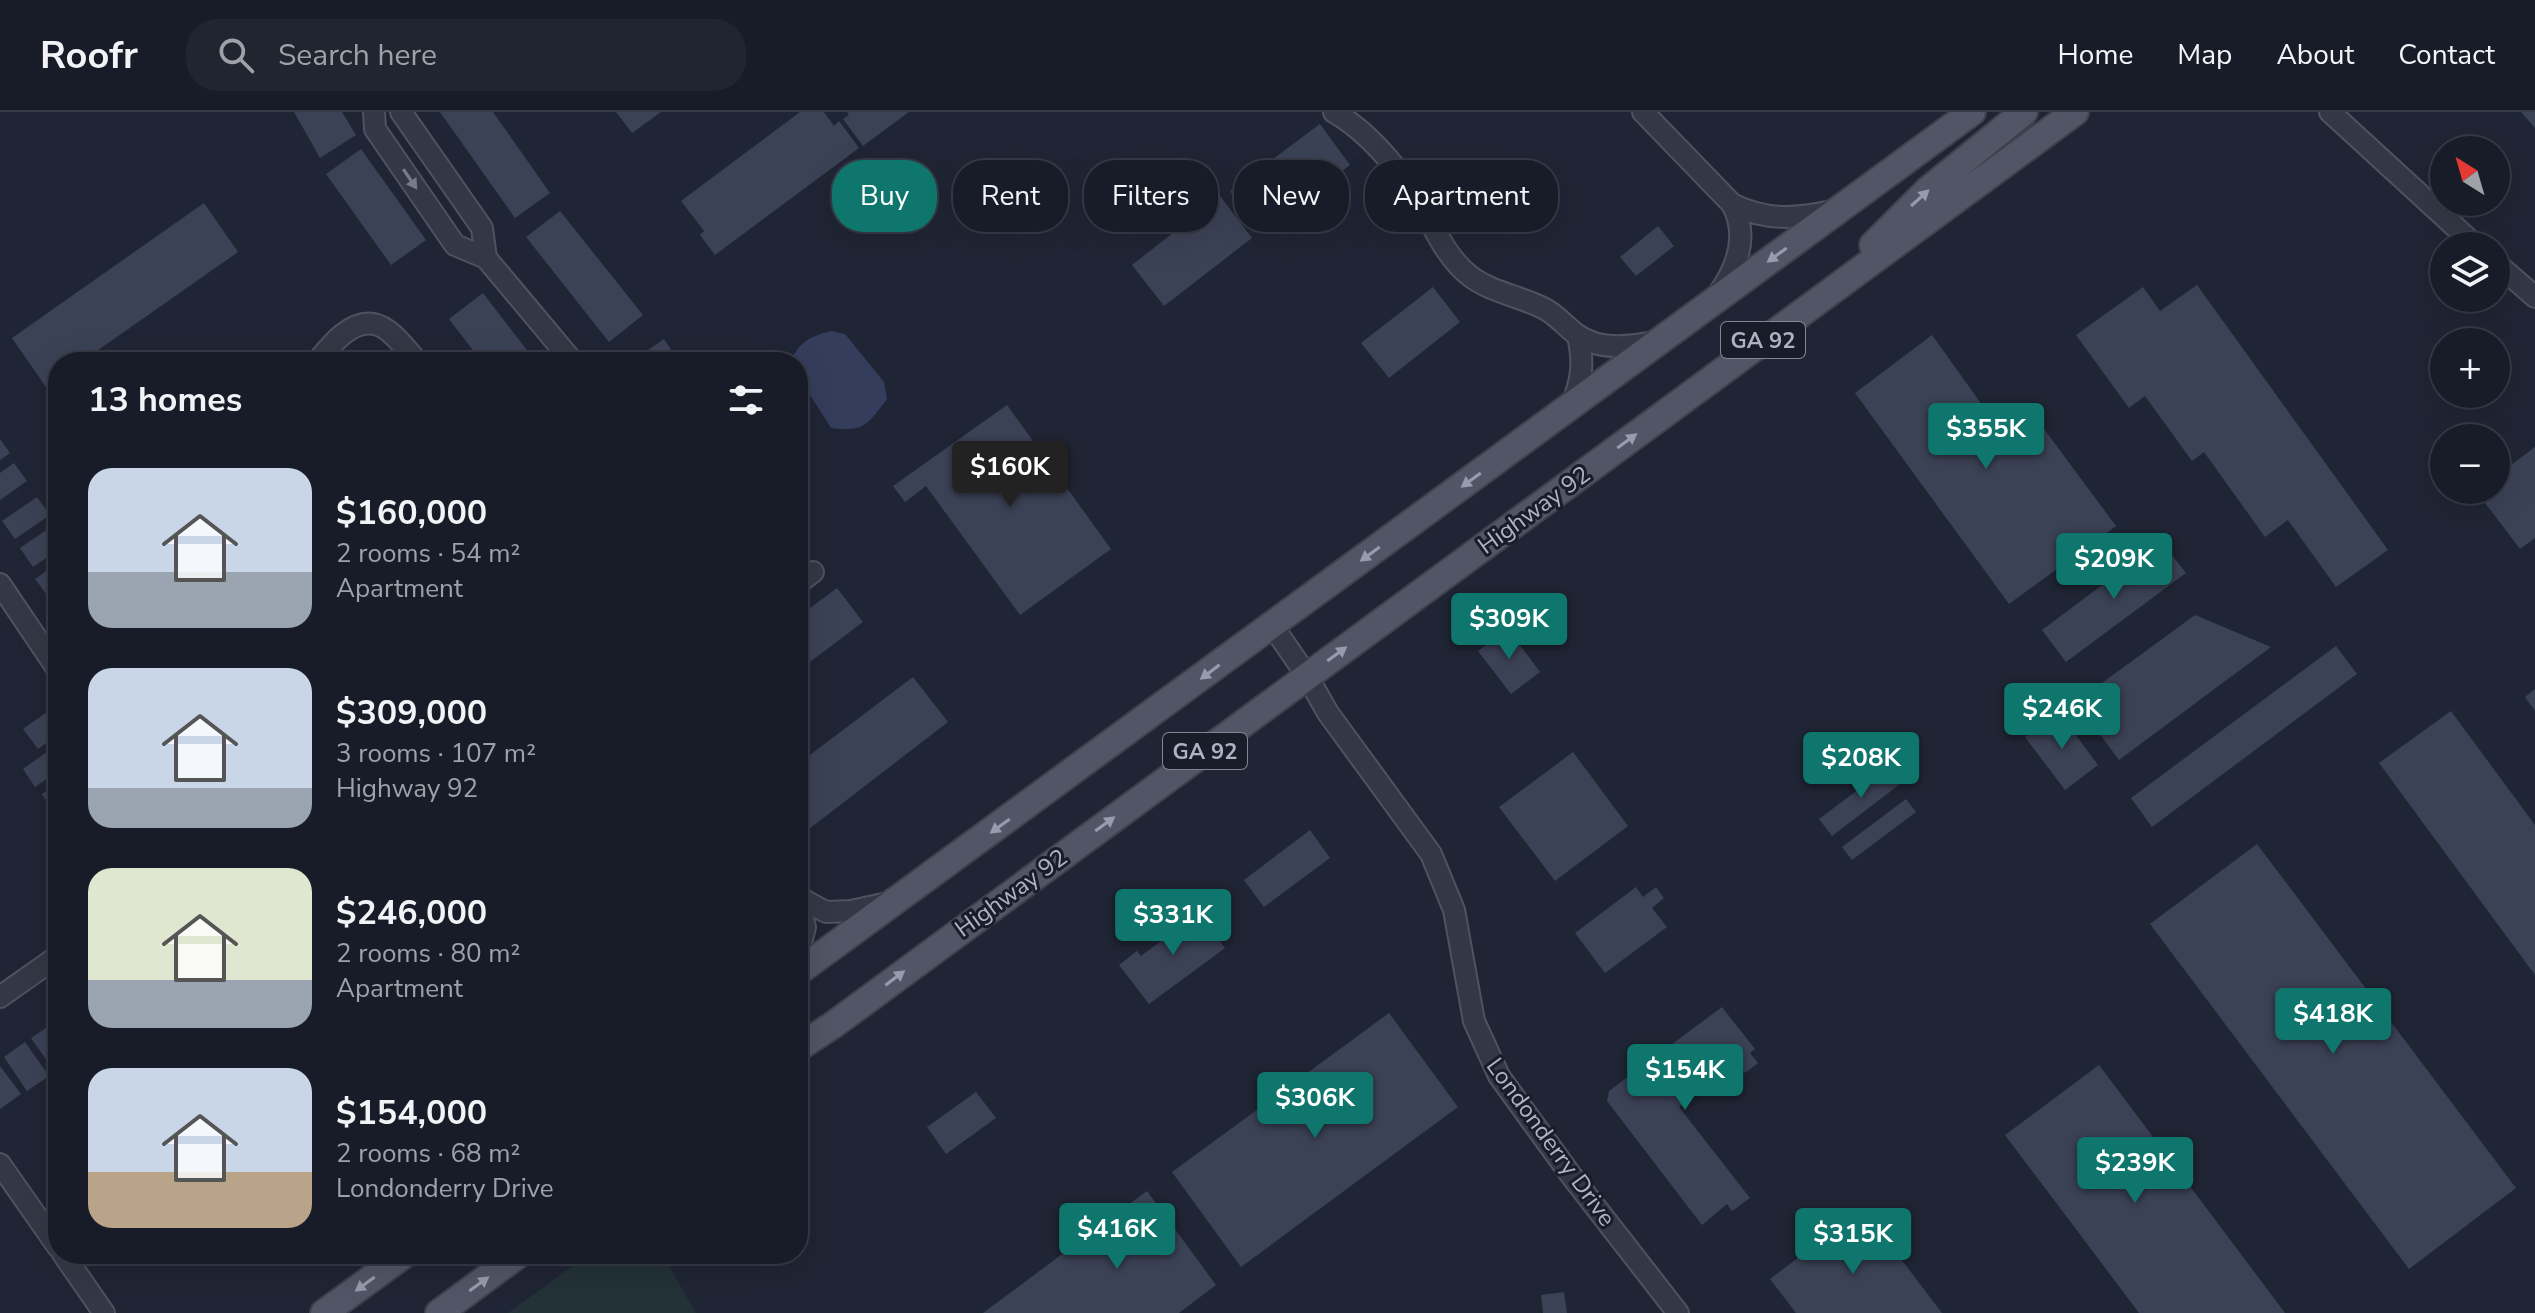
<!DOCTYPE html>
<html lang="en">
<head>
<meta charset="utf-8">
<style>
	:root { --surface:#181c28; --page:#212530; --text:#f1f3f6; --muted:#9fa1a8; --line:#363a45; --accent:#0f766e }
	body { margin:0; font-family:"Nunito Sans",sans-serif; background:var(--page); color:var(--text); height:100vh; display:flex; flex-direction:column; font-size:30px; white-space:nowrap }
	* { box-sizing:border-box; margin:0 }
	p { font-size:26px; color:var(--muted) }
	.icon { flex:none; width:44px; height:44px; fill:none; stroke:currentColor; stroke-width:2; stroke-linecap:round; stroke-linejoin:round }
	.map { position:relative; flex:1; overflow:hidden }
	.drawer { position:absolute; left:48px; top:240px; width:760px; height:912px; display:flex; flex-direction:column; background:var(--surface); border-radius:32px; box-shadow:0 8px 32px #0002,0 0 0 2px var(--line) }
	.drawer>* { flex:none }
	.guide { position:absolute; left:832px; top:48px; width:760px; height:72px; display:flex; gap:16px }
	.needle { width:52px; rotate:323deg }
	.buttons { position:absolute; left:2430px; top:24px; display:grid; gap:16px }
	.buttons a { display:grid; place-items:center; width:80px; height:80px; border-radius:50%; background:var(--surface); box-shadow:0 8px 32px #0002,0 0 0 2px var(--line); font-size:40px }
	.price { position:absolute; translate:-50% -68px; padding:0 18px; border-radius:8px; background:var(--accent); color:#fff; font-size:26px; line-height:52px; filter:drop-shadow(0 2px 4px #0008) }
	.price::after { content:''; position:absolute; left:50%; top:48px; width:24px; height:18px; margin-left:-12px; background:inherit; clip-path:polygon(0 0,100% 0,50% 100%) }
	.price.selected { background:#222; color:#fff }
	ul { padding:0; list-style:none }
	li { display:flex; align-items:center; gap:24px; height:200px; padding:0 40px }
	li span { display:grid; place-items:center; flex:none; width:224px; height:160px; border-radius:24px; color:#555 }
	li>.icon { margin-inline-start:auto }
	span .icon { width:96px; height:96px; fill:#fffc; stroke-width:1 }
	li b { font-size:34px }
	h2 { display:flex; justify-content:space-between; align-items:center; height:96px; padding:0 40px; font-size:34px }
	.tag { padding:0 28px; border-radius:32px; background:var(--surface); box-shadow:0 8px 32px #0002,0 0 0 2px var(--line); font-size:28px; line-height:72px }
	.tag.selected { background:var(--accent); color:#fff }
	header { display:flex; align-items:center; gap:48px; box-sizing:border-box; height:112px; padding:0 40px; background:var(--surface); border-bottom:2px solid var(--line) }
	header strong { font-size:38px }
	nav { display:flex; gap:44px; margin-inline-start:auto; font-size:28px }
	.search { width:560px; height:72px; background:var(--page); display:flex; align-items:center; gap:20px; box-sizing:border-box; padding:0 28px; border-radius:32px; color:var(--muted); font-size:30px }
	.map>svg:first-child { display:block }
	.green { fill:#233237 }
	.water { fill:#353d5c }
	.building { fill:#3c4256 }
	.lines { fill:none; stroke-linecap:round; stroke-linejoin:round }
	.minor-casing { stroke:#4e5261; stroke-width:24 }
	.major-casing { stroke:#3d414f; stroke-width:30 }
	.minor { stroke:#343846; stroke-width:20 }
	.major { stroke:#515666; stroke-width:26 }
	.oneway { fill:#777b8b }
	.oneway2 { fill:#979bac }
	.labels { text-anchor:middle; stroke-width:6; stroke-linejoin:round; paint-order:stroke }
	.shield { fill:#191d2a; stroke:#818595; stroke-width:2 }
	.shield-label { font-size:22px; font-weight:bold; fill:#aeb2c3 }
	.street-label { font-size:24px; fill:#aeb2c3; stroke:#191d2a }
</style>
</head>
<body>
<header>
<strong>Roofr</strong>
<div class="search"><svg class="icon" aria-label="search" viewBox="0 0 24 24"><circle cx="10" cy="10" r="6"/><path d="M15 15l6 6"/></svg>Search here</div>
<nav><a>Home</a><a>Map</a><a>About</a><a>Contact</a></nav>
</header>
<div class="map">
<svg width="2535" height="1201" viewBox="0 0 2535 1201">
	<rect width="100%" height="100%" fill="#202535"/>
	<!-- green -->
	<path class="green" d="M589 1142H662L696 1201H508Z"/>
	<!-- water -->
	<path class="water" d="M831 219 845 222 884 270 887 287C867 313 865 320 831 316L798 264V250H791C798 230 811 224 831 219Z"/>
	<!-- building -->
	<path class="building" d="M294 0H342L356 23 320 46Z
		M440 0H493L550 81 515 106Z
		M616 0H661L632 21Z
		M800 0H824L834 14 839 9 859 36 715 143 700 123 704 119 681 89Z
		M847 0H909L863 34 843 7 849 3Z
		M2521 0H2535V16Z
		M1320 12 1350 53 1260 121 1230 79Z
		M361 37 426 128 391 153 326 62Z
		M1220 84 1252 126 1164 194 1132 153Z
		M204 91 238 140 81 250H58V266L46 275 12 226Z
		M560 99 643 203 609 230 526 125Z
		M1658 114 1674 134 1636 164 1620 145Z
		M2197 173 2388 438 2336 475 2288 408 2265 425 2204 340 2192 349 2145 284 2129 296 2076 223 2143 175 2160 199Z
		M1433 175 1460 210 1389 266 1361 231Z
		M483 181 496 198 536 250H482L462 224 449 207Z
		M1932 223 1995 311 2024 290 2116 414 2009 492 1855 281Z
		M664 227 679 250H630L645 240Z
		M1007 293 1111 437 1020 503 926 374 905 390 893 374Z
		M0 327 10 341 0 348Z
		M2535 335V426L2520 437 2476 379 2496 378V364Z
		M14 351 27 369 0 388V361Z
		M37 385 50 403 15 427 2 409Z
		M55 412 58 416V438L33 455 20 436Z
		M2161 429 2186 461 2066 550 2042 518Z
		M58 451V480L49 486 35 467Z
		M837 476 863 510 798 559V505Z
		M2195 503 2271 535 2119 648 2076 590Z
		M1491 506 1501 519 1486 530 1476 517Z
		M1508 517 1540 560 1511 582 1478 539Z
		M2336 534 2357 562 2152 715 2131 686Z
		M913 565 948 610 809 717 798 702V652Z
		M2535 577V599L2525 585Z
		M2451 599 2535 713V863L2379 651Z
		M47 600 58 616V622L38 637 23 617Z
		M2059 600 2098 653 2065 678 2025 625Z
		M58 632V659L35 675 23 657Z
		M1573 640 1628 714 1555 769 1499 695Z
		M1891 653 1904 669 1832 724 1819 707Z
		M58 671V696L55 691 50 694 42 682Z
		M1906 687 1916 700 1852 748 1842 735Z
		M1310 718 1330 746 1264 795 1244 768Z
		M2257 732 2516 1076 2409 1157 2150 812Z
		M1636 775 1643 785 1656 775 1664 786 1652 796 1667 815 1605 861 1575 821Z
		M1197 797 1225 836 1149 892 1119 853 1137 839 1141 844 1177 817 1175 814Z
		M1722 895 1755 937 1750 941 1758 951 1745 961 1737 950 1679 995 1750 1086 1732 1099 1727 1092 1702 1113 1607 989 1609 979Z
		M1389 901 1458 995 1241 1155 1172 1060Z
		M53 911 58 919V958L55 960 31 926Z
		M25 930 49 964 27 979 4 945Z
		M2099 953 2285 1201H2139L2005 1023Z
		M0 954 21 982 0 997Z
		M976 980 996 1006 946 1042 927 1015Z
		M1147 1079 1216 1173 1179 1201H983Z
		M1863 1097 1942 1201H1796L1770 1167Z
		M1564 1180 1567 1201H1543L1541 1183Z"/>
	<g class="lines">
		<defs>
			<path id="minor" d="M374 0 375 17 455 133 486 146 573 250
				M401 0 482 116 486 146
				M1334 0C1362 16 1389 46 1408 72 1429 101 1441 142 1470 164 1491 180 1519 184 1543 196 1556 202 1565 214 1576 222 1600 240 1633 234 1660 229
				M1643 0 1732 92C1749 123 1738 154 1719 181
				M2330 0 2476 134
				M1732 92C1766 109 1795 107 1832 99
				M2496 151 2535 185
				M317 250C330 234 350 208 374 212 391 215 407 239 418 250
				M1571 294C1582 270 1584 250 1578 224
				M798 471 813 460
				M0 472 58 558
				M1272 513 1307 564 1328 601 1431 742 1454 798 1474 909 1499 964 1573 1066 1678 1201
				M798 785 826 800 851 799 888 791
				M798 788 805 815 798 843
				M0 885 58 844
				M0 1052 58 1135
				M63 1142 104 1201"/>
			<path id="major" d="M1873 133 1928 78 2024 0
				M798 860 1972 0
				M798 936 833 913 2075 0
				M324 1201 405 1142
				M439 1201 519 1142"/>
		</defs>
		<!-- minor casing -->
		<use href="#minor" class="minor-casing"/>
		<!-- major casing -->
		<use href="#major" class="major-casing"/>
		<!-- minor -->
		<use href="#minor" class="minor"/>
		<!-- major -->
		<use href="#major" class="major"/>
	</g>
	<!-- one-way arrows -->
	<defs><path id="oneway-solid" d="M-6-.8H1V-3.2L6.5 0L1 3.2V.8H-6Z" transform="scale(2)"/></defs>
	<use class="oneway" href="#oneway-solid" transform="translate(410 67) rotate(56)"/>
	<g class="oneway2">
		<use href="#oneway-solid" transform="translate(1920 86) rotate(-42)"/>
		<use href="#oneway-solid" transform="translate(1777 143) rotate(144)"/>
		<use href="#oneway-solid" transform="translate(1627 329) rotate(-36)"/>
		<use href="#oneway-solid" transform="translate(1471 368) rotate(144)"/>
		<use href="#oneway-solid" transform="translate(1370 442) rotate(144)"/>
		<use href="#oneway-solid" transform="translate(1337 542) rotate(-36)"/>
		<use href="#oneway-solid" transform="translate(1210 560) rotate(143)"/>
		<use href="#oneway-solid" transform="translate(1105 712) rotate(-36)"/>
		<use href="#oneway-solid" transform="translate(1000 714) rotate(144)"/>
		<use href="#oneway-solid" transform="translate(895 866) rotate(-37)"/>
		<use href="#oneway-solid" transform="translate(365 1172) rotate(144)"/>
		<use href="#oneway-solid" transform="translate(479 1172) rotate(-36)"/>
	</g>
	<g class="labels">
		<!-- shield labels -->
		<g class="shield">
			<rect x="1721" y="210" width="84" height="36" rx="6"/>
			<rect x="1163" y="621" width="84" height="36" rx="6"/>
		</g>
		<g class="shield-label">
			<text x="1763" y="236">GA 92</text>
			<text x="1205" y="647">GA 92</text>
		</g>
		<!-- street labels -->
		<g class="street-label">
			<text transform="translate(1534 398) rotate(-36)" y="8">Highway 92</text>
			<text transform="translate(1011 781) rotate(-36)" y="8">Highway 92</text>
			<text transform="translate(1551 1030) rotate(54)" y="8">Londonderry Drive</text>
		</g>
	</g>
</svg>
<div class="buttons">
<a><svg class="needle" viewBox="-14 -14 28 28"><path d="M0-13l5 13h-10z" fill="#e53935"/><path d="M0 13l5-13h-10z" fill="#9fa1a8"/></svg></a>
<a><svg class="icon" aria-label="layers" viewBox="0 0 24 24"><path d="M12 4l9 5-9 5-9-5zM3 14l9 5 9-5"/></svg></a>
<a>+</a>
<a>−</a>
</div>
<b class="price" style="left:1986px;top:359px">$355K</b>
<b class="price selected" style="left:1010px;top:397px">$160K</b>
<b class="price" style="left:2114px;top:489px">$209K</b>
<b class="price" style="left:1509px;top:549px">$309K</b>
<b class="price" style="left:2062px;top:639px">$246K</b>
<b class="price" style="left:1861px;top:688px">$208K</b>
<b class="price" style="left:1173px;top:845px">$331K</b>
<b class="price" style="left:2333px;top:944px">$418K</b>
<b class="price" style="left:1685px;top:1000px">$154K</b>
<b class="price" style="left:1315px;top:1028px">$306K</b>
<b class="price" style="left:2135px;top:1093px">$239K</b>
<b class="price" style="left:1117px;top:1159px">$416K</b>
<b class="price" style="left:1853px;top:1164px">$315K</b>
<div class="guide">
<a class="tag selected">Buy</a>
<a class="tag">Rent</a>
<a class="tag">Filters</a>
<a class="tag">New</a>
<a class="tag">Apartment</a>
</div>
<section class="drawer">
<h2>13 homes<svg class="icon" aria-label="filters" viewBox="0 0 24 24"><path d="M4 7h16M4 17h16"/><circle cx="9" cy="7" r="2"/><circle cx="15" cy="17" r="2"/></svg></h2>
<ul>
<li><span style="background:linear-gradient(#c9d6e8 65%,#9aa5b1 0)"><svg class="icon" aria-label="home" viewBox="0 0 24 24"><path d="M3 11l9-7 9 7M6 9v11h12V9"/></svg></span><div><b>$160,000</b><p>2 rooms · 54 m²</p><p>Apartment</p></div></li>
<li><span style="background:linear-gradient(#c9d6e8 75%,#9aa5b1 0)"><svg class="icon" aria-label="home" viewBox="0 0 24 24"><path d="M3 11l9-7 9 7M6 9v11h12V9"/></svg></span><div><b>$309,000</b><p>3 rooms · 107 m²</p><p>Highway 92</p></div></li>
<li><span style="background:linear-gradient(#dfe7d0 70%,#9aa5b1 0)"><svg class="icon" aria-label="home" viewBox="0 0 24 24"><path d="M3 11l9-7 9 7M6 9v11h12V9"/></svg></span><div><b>$246,000</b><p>2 rooms · 80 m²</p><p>Apartment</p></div></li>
<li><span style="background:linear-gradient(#c9d6e8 65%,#b9a48a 0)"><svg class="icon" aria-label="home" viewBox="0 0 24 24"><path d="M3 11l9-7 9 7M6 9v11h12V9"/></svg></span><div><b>$154,000</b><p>2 rooms · 68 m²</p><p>Londonderry Drive</p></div></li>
</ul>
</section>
</div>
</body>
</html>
